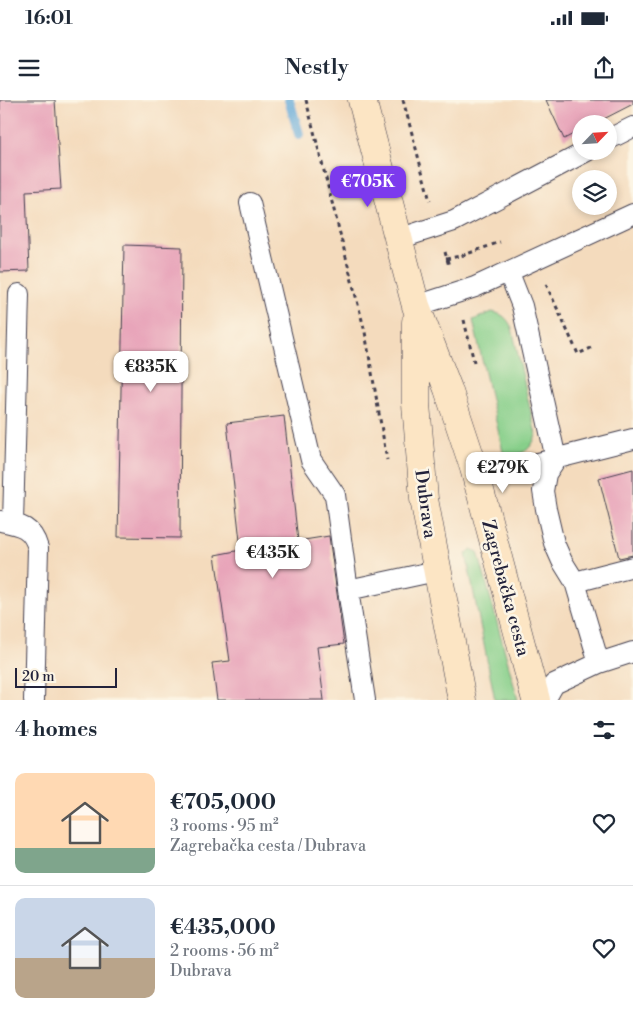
<!DOCTYPE html>
<html lang="en">
<head>
<meta charset="utf-8">
<style>
	:root { --surface:#fff; --page:#f6f6f7; --text:#1f2937; --muted:#747a83; --line:#e0e1e3; --accent:#7c3aed }
	body { margin:0; font-family:"Libre Bodoni",serif; background:var(--page); color:var(--text); height:100vh; display:flex; flex-direction:column; font-size:19px; white-space:nowrap }
	* { box-sizing:border-box; margin:0 }
	p { font-size:16px; color:var(--muted) }
	.icon { flex:none; width:28px; height:28px; fill:none; stroke:currentColor; stroke-width:2; stroke-linecap:round; stroke-linejoin:round }
	.map { position:relative; height:600px; overflow:hidden }
	.side { display:flex; flex-direction:column; background:var(--surface); flex:1 }
	.side>* { flex:none }
	.needle { width:32px; rotate:65deg }
	.controls { position:absolute; left:572px; top:15px; display:grid; gap:10px }
	.controls a { display:grid; place-items:center; width:45px; height:45px; border-radius:50%; background:var(--surface); box-shadow:0 2px 8px #0003; font-size:25px }
	.scale { position:absolute; left:15px; bottom:12px; width:102px; box-sizing:border-box; padding-left:5px; border:2px solid #22223b; border-top:0; font-size:14px; line-height:18px; white-space:nowrap; color:#22223b; -webkit-text-stroke:4px #fcf5e5; paint-order:stroke }
	.price { position:absolute; translate:-50% -42px; padding:0 11px; border-radius:10px; background:#fff; color:#222; font-size:16px; line-height:32px; filter:drop-shadow(0 1px 2px #0008) }
	.price::after { content:''; position:absolute; left:50%; top:30px; width:15px; height:11px; margin-left:-8px; background:inherit; clip-path:polygon(0 0,100% 0,50% 100%) }
	.price.current { background:var(--accent); color:#fff }
	ul { padding:0; list-style:none }
	li { display:flex; align-items:center; gap:15px; height:125px; padding:0 15px }
	li+li { border-top:1px solid var(--line) }
	li span { display:grid; place-items:center; flex:none; width:140px; height:100px; border-radius:10px; color:#555 }
	li>.icon { margin-inline-start:auto }
	span .icon { width:60px; height:60px; fill:#fffc; stroke-width:1 }
	li b { font-size:21px }
	h2 { display:flex; justify-content:space-between; align-items:center; height:60px; padding:0 15px; font-size:21px }
	.status { display:flex; justify-content:space-between; align-items:center; height:35px; padding:0 25px; background:var(--surface); direction:ltr }
	.status svg { height:14px; fill:currentColor }
	header { display:flex; justify-content:space-between; align-items:center; height:65px; padding:0 15px; background:var(--surface); font-size:22px; font-weight:600 }
	.map>svg:first-child { display:block }
	.green { fill:#87cf8a; stroke:#547862 }
	.lines { fill:none; stroke-linecap:round; stroke-linejoin:round }
	.stream { stroke:#64a9d9; stroke-width:10 }
	.building { fill:#e8a5ba }
	.lane-casing { stroke:#423e4e; stroke-width:22 }
	.secondary-casing { stroke:#423e4e; stroke-width:29 }
	.path { stroke:#423e4e; stroke-width:3; stroke-dasharray:4 4; stroke-linecap:butt }
	.lane { stroke:#fff; stroke-width:20 }
	.secondary { stroke:#fce5c4; stroke-width:28 }
	.labels { text-anchor:middle; stroke-width:5; stroke-linejoin:round; paint-order:stroke }
	.street-label { font-size:18px; fill:#22223b; stroke:#fcf5e5 }
</style>
</head>
<body>
<div class="status"><b>16:01</b><svg viewBox="0 0 49 12"><path d="M0 12V9h3v3zM5 12V6h3v6zM10 12V3h3v9zM15 12V0h3v12zM26 1h20v11H26zM47 4h2v5h-2z"/></svg></div>
<header><svg class="icon" aria-label="menu" viewBox="0 0 24 24"><path d="M4 6h16M4 12h16M4 18h16"/></svg>Nestly<svg class="icon" aria-label="share" viewBox="0 0 24 24"><path d="M12 15V3M7 8l5-5 5 5M5 13v7h14v-7"/></svg></header>
<div class="map">
<svg width="633" height="600" viewBox="0 0 633 600">
	<rect width="100%" height="100%" fill="#fcf5e5"/>
	<filter id="ink" filterUnits="userSpaceOnUse"><feTurbulence type="fractalNoise" baseFrequency=".02" numOctaves="2"/><feDisplacementMap in="SourceGraphic" scale="10" xChannelSelector="R" yChannelSelector="G"/><feConvolveMatrix kernelMatrix="1 2 1 2 8 2 1 2 1" color-interpolation-filters="sRGB"/></filter>
	<filter id="wash" filterUnits="userSpaceOnUse"><feTurbulence type="fractalNoise" baseFrequency=".0096" numOctaves="4" result="noise"/><feDisplacementMap in="SourceGraphic" scale="20" xChannelSelector="R" yChannelSelector="G"/><feGaussianBlur stdDeviation="1.12" result="paint"/><feColorMatrix in="noise" values="0 0 0 0 0 0 0 0 0 0 0 0 0 0 0 0 0 1.4 0 .05"/><feComposite in="paint" operator="in"/></filter>
	<g filter="url(#wash)">
		<rect width="100%" height="100%" fill="#f4dbbd"/>
		<!-- green -->
		<path class="green" d="M492 212C503 214 507 218 512 228L536 335C532 350 519 359 503 352L473 220Z
			M471 449 478 452 518 600H495L466 454Z"/>
		<g class="lines">
			<!-- stream -->
			<path class="stream" d="M289 0 299 34"/>
		</g>
		<g id="blocks">
			<!-- building -->
			<path class="building" d="M0 0H55L61 89 26 91 29 171 0 172Z
				M546 0H633V4L594 24H581V30L564 39Z
				M124 145 182 147 180 438 118 437Z
				M284 316 298 441 329 436 344 544 317 547 324 600H217L212 563 230 561 215 455 241 450 227 323Z
				M633 369V455L619 458 599 378Z"/>
		</g>
	</g>
	<g filter="url(#ink)">
		<use href="#blocks" fill-opacity="0" stroke="#423e4e" stroke-width="1"/>
		<g class="lines">
			<defs>
				<path id="lane" d="M609 39 633 27
					M250 103 311 360 335 395 348 490
					M398 139 454 121 587 51
					M509 173 522 206 556 359 546 374 543 391 546 409 554 443 562 461 575 482 599 563
					M416 206 475 187 633 114
					M474 368 479 372 491 375 633 339
					M1 421C21 425 32 427 38 448L34 600
					M13 423 19 194
					M575 482 633 467
					M365 600 348 490 436 471
					M545 600 554 584 599 563 633 552"/>
				<path id="secondary" d="M362 0 416 206 448 289 474 368 536 600
					M416 222V304L424 399 462 600"/>
			</defs>
			<!-- lane casing -->
			<use href="#lane" class="lane-casing"/>
			<!-- secondary casing -->
			<use href="#secondary" class="secondary-casing"/>
			<!-- path -->
			<path class="path" d="M306 0 365 232 387 360
				M403 0 430 101
				M445 152 449 166
				M446 159 464 155 500 142
				M546 184 578 254 591 248
				M464 220 474 262"/>
			<!-- lane -->
			<use href="#lane" class="lane"/>
			<!-- secondary -->
			<use href="#secondary" class="secondary"/>
		</g>
	</g>
	<g class="labels">
		<!-- street labels -->
		<g class="street-label">
			<text transform="translate(426 404) rotate(82)" y="6">Dubrava</text>
			<text transform="translate(506 488) rotate(75)" y="6">Zagrebačka cesta</text>
		</g>
	</g>
</svg>
<div class="controls">
<a><svg class="needle" viewBox="-14 -14 28 28"><path d="M0-13l5 13h-10z" fill="#e53935"/><path d="M0 13l5-13h-10z" fill="#747a83"/></svg></a>
<a><svg class="icon" aria-label="layers" viewBox="0 0 24 24"><path d="M12 4l9 5-9 5-9-5zM3 14l9 5 9-5"/></svg></a>
</div>
<div class="scale">20 m</div>
<b class="price current" style="left:368px;top:108px">€705K</b>
<b class="price" style="left:151px;top:293px">€835K</b>
<b class="price" style="left:503px;top:394px">€279K</b>
<b class="price" style="left:273px;top:479px">€435K</b>
</div>
<section class="side">
<h2>4 homes<svg class="icon" aria-label="filters" viewBox="0 0 24 24"><path d="M4 7h16M4 17h16"/><circle cx="9" cy="7" r="2"/><circle cx="15" cy="17" r="2"/></svg></h2>
<ul>
<li><span style="background:linear-gradient(#ffd9b3 75%,#7fa58c 0)"><svg class="icon" aria-label="home" viewBox="0 0 24 24"><path d="M3 11l9-7 9 7M6 9v11h12V9"/></svg></span><div><b>€705,000</b><p>3 rooms · 95 m²</p><p>Zagrebačka cesta / Dubrava</p></div><svg class="icon" aria-label="heart" viewBox="0 0 24 24"><path d="M12 20l-8-8c-3-5 5-10 8-4 3-6 11-1 8 4z"/></svg></li>
<li><span style="background:linear-gradient(#c9d6e8 60%,#b9a48a 0)"><svg class="icon" aria-label="home" viewBox="0 0 24 24"><path d="M3 11l9-7 9 7M6 9v11h12V9"/></svg></span><div><b>€435,000</b><p>2 rooms · 56 m²</p><p>Dubrava</p></div><svg class="icon" aria-label="heart" viewBox="0 0 24 24"><path d="M12 20l-8-8c-3-5 5-10 8-4 3-6 11-1 8 4z"/></svg></li>
</ul>
</section>
</body>
</html>
